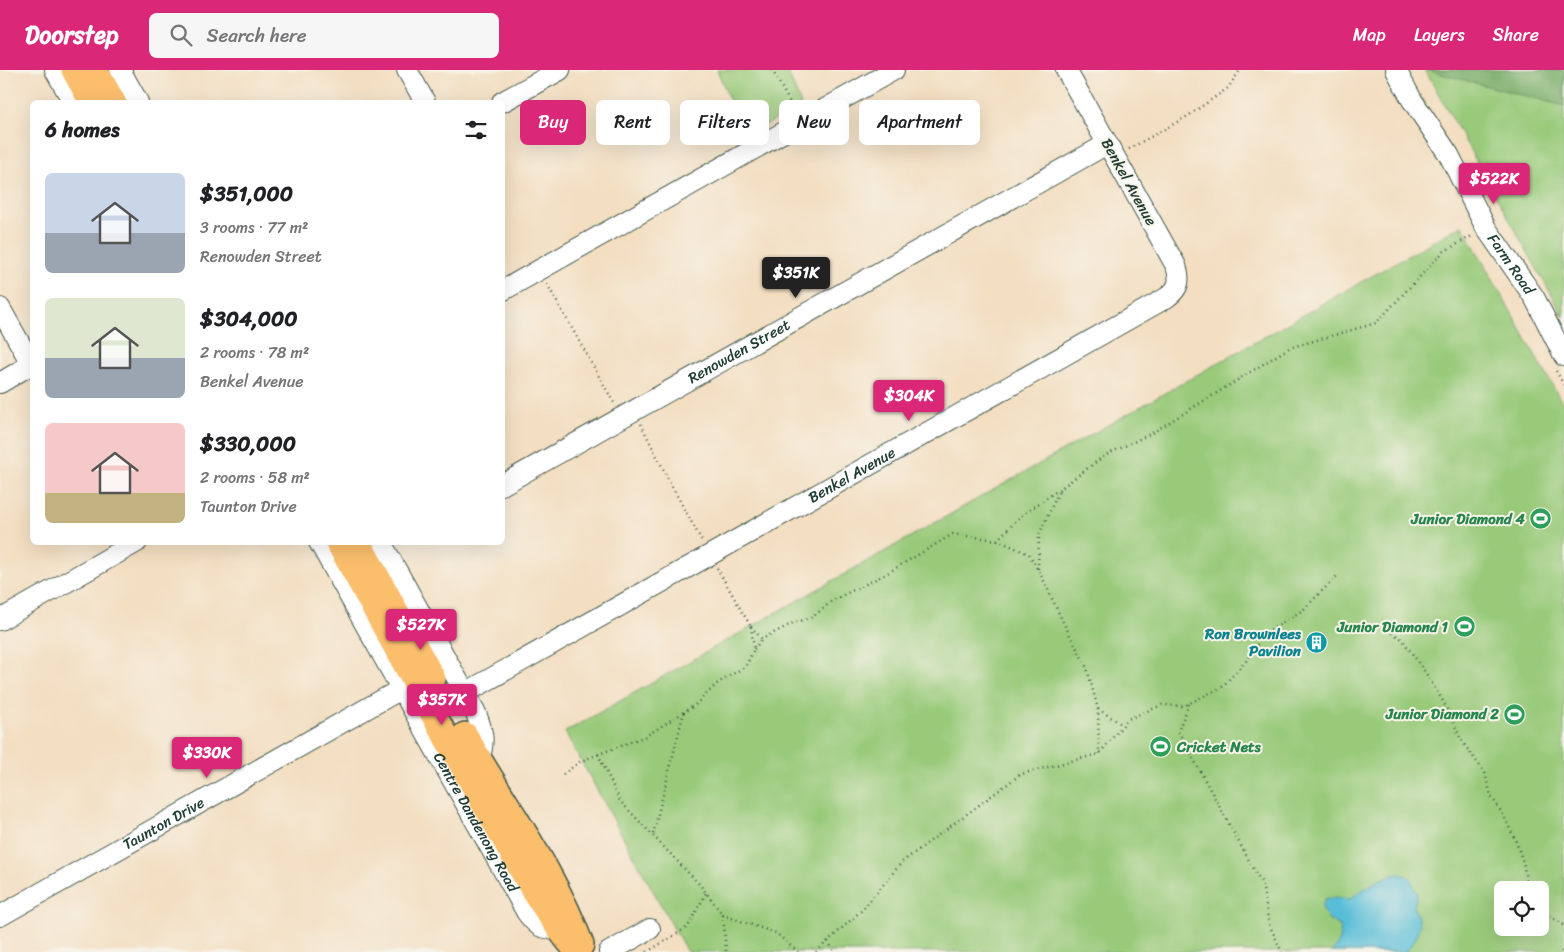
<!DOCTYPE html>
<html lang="en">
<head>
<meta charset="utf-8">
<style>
	:root { --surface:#fff; --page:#f6f6f6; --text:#202124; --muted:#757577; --accent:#db2777 }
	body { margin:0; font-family:Sriracha,sans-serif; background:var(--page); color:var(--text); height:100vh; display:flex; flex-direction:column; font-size:19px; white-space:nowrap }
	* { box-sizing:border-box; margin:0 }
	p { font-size:16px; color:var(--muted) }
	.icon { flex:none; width:28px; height:28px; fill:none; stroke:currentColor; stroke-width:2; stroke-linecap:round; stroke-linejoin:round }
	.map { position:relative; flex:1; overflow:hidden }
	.details { position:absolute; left:30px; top:30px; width:475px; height:445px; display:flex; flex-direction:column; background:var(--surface); border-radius:8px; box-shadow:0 5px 20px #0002 }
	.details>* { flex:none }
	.banner { position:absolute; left:520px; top:30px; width:475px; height:45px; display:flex; gap:10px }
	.controls { position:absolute; left:1494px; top:811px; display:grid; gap:10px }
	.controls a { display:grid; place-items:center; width:55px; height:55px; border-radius:8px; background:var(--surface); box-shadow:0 5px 20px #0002; font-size:25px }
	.price { position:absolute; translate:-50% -42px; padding:0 11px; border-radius:5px; background:var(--accent); color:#fff; font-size:16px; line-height:32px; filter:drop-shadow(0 1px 2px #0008) }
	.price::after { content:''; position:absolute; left:50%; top:30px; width:15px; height:11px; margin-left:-8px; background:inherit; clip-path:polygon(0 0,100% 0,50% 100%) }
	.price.active { background:#222; color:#fff }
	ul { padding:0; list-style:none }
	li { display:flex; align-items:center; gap:15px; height:125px; padding:0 15px }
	li span { display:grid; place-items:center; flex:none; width:140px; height:100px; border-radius:8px; color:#555 }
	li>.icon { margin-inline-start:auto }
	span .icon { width:60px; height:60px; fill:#fffc; stroke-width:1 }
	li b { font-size:21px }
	h2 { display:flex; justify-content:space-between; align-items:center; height:60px; padding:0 15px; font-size:21px }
	.pill { padding:0 18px; border-radius:8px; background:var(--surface); box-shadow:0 5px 20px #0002; font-size:18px; line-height:45px }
	.pill.active { background:var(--accent); color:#fff }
	header { display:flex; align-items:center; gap:30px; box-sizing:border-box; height:70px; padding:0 25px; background:var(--accent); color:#fff }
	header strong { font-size:24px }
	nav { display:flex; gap:28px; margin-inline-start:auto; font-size:18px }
	.search { width:350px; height:45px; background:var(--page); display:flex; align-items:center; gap:12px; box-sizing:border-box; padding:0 18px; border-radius:8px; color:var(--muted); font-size:19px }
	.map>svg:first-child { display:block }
	.green { fill:#99ca7a; stroke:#5c8457; fill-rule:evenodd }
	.forest { fill:#7aae6a; stroke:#4c764f }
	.water { fill:#59bdd8; stroke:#3c7d86 }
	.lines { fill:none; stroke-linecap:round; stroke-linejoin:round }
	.minor-casing { stroke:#3f5549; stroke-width:22 }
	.major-casing { stroke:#3f5549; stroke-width:28 }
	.path { stroke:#3f5549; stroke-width:2.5; stroke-dasharray:1 4; stroke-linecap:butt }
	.minor { stroke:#fff; stroke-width:20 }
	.major { stroke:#fabe6d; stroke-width:25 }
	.labels { text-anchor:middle; stroke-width:4; stroke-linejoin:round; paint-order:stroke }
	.street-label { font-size:15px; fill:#1f3d34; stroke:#f7f3e8 }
	.leisure-label { font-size:15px; font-weight:bold; fill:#27864d; stroke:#f7f3e8; text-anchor:end }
	.culture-label { font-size:15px; font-weight:bold; fill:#0d838f; stroke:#f7f3e8; text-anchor:end }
</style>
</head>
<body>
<header>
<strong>Doorstep</strong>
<div class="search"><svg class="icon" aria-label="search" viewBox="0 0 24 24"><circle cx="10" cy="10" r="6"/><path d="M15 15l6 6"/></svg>Search here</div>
<nav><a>Map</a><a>Layers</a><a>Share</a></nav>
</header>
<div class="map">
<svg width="1564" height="882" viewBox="0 0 1564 882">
	<rect width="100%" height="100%" fill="#f7f3e8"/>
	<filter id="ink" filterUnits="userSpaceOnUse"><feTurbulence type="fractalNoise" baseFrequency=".02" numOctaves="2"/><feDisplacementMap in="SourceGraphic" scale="10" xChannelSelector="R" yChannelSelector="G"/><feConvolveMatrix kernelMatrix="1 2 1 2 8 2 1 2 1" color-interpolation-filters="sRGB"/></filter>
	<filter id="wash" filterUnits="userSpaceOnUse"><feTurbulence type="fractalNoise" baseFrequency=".0096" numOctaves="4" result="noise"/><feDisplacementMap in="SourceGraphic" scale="20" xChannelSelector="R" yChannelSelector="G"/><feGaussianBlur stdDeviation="1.12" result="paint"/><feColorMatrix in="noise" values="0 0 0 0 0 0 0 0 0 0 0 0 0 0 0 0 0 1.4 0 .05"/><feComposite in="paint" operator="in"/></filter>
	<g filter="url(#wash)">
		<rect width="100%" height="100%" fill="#f3dec1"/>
		<!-- green -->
		<path class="green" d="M717 0H787L801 35 745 67Z
			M1425 0H1564V247Z
			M1462 155 1564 336V882H687L565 662ZM1502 820H1540V858H1502Z"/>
		<!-- forest -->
		<path class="forest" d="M1426 0H1564V36Z"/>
		<!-- water -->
		<path class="water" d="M1399 804 1410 807 1417 824 1414 837 1420 854 1416 868 1406 882H1332L1338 874 1341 857 1328 849 1322 838 1325 829 1335 827 1350 829C1365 818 1380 807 1399 804Z"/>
	</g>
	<g filter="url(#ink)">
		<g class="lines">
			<defs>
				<g id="minor">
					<path d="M55 0 73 32"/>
					<path d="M120 0 138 32"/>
					<path d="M407 0 425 32"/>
					<path id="s1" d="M1396 0 1412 30 1449 85 1486 158 1534 227 1564 286"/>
					<path d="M502 32 560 0"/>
					<path d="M502 221 894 0"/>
					<path d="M0 238 32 295"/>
					<path d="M0 313 32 294"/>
					<path id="s2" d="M502 415 1107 74"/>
					<path id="s3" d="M319 472 527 843C536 855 541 860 557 858"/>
					<path d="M381 472 475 641C482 658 486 671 479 689"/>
					<path d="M0 550 137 472"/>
					<path id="s4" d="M465 623 1166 228C1179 219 1181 211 1176 196L1066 0"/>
					<path id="s5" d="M0 846 426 605"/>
					<path d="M609 882 650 859"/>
				</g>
				<path id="major" d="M74 0 92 32
					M95 0 113 32
					M338 472C388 563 438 655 490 744 517 791 542 841 578 882
					M358 472 433 609
					M465 665C504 735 554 800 581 875"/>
			</defs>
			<!-- minor casing -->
			<use href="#minor" class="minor-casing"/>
			<!-- major casing -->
			<use href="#major" class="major-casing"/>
			<!-- path -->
			<path class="path" d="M772 0 793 38
				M1129 79 1188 46 1228 18 1240 0
				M547 214 614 333
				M1556 301 1564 315
				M641 354 670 413 702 471
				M997 470 1029 484 1043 509 1060 546 1087 598 1098 639 1099 684
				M717 498 751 557
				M1038 499 1039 465 1059 421
				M1379 555 1402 569 1425 602 1443 631 1463 673 1485 703 1491 726 1504 746 1517 774 1524 796 1527 820
				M754 579 762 569
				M1189 634 1178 661 1257 805 1262 813 1269 854 1282 882
				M1098 639 1123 655
				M598 684 620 731 700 815 723 845 776 863 798 882
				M563 704 581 691 646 666 695 635 718 613 746 596 754 579 751 557 762 569 793 553 813 547 833 530 884 505 953 464 997 470 1023 444 1060 419 1104 386 1152 363 1289 278 1376 253 1443 182 1472 166
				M653 764 684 642
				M1540 835 1551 847 1564 855
				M723 845 726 882
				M828 871 834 882
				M647 882 688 857 706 823
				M816 882 863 839 902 792 1021 704 1099 684 1128 649 1162 635 1184 636 1222 617 1247 590 1264 564 1303 540 1337 506
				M1562 882 1564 877"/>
			<!-- minor -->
			<use href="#minor" class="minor"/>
			<!-- major -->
			<use href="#major" class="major"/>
		</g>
	</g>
	<!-- icons -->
	<defs>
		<symbol id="stadium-disc" viewBox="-11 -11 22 22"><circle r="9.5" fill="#2e9e5b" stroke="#f7f3e8"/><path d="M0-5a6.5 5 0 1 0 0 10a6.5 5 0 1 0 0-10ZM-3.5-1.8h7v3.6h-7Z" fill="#fff"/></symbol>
		<symbol id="building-disc" viewBox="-11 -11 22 22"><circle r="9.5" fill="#0f9aa8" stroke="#f7f3e8"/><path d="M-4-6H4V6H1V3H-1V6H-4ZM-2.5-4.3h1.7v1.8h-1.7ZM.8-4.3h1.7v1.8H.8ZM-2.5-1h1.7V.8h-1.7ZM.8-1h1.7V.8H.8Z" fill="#fff"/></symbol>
	</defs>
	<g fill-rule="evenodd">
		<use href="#stadium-disc" x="1528" y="436" width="25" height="25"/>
		<use href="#stadium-disc" x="1452" y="544" width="25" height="25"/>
		<use href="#building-disc" x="1304" y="560" width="25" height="25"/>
		<use href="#stadium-disc" x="1502" y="632" width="25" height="25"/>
		<use href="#stadium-disc" x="1148" y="664" width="25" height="25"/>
	</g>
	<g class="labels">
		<!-- street labels -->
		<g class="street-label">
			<text transform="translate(1129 112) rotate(61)" y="5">Benkel Avenue</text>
			<text dy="5" stroke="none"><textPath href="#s1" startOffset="226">Farm Road</textPath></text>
			<text dy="5" stroke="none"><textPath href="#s2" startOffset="272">Renowden Street</textPath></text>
			<text dy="5" stroke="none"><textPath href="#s4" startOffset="444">Benkel Avenue</textPath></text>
			<text dy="5" stroke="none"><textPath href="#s3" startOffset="321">Centre Dandenong Road</textPath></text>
			<text dy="5" stroke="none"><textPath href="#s5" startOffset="188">Taunton Drive</textPath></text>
		</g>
		<!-- leisure labels -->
		<g class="leisure-label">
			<text x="1525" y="454">Junior Diamond 4</text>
			<text x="1448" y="562">Junior Diamond 1</text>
			<text x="1499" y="649">Junior Diamond 2</text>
			<text x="1177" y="682" text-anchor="start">Cricket Nets</text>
		</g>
		<!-- culture labels -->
		<g class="culture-label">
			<text x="1301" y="569">Ron Brownlees<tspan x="1301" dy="17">Pavilion</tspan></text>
		</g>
	</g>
</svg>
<div class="controls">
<a><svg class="icon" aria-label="locate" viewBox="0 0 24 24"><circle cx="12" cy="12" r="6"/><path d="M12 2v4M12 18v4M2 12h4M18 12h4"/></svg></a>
</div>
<b class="price" style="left:1494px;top:135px">$522K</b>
<b class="price active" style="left:796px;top:229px">$351K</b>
<b class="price" style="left:909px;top:352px">$304K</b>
<b class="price" style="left:421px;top:581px">$527K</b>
<b class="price" style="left:442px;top:656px">$357K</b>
<b class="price" style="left:207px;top:709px">$330K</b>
<div class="banner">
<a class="pill active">Buy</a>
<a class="pill">Rent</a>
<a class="pill">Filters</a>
<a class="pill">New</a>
<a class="pill">Apartment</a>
</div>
<section class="details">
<h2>6 homes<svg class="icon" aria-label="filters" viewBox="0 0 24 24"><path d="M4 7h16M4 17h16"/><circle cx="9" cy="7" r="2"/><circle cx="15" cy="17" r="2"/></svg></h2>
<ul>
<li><span style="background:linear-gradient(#c9d6e8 60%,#9aa5b1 0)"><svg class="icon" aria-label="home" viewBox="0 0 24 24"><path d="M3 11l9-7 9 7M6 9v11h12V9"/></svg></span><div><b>$351,000</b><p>3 rooms · 77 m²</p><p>Renowden Street</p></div></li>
<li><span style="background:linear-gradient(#dfe7d0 60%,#9aa5b1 0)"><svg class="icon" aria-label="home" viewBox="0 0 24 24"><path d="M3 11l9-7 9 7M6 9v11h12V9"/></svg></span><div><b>$304,000</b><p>2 rooms · 78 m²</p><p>Benkel Avenue</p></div></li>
<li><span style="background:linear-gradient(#f6c9c9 70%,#c2b280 0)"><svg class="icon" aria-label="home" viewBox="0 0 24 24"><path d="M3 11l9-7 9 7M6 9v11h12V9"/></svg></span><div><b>$330,000</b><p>2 rooms · 58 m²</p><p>Taunton Drive</p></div></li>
</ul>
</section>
</div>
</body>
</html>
